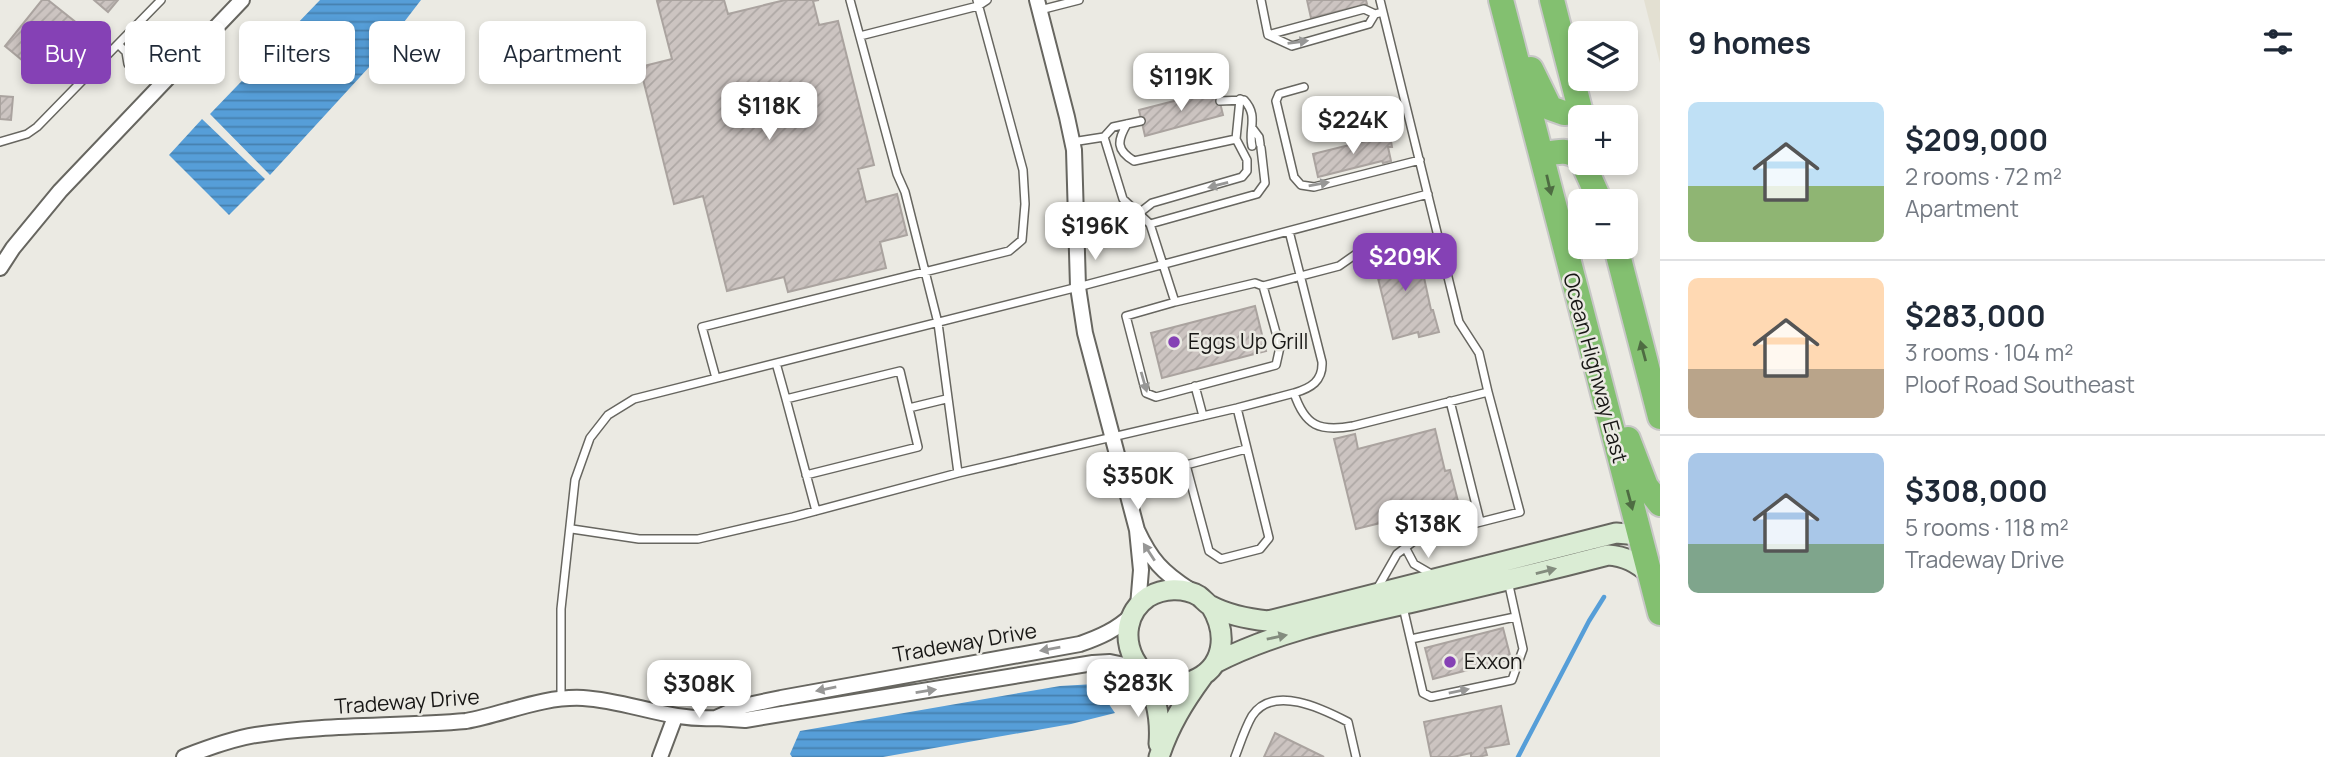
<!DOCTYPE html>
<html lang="en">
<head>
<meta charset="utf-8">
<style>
	:root { --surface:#fff; --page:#f2f2f3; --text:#1f2937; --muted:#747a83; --line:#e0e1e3; --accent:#8541b5 }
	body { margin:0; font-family:Manrope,sans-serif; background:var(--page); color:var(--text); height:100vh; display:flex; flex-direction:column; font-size:26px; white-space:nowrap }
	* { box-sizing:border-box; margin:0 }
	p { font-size:23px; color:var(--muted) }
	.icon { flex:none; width:38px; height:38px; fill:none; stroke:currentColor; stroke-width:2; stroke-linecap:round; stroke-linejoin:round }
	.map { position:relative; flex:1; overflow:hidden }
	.side { display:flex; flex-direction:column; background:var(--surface); width:665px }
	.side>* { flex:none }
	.top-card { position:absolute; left:21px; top:21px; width:665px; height:63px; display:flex; gap:14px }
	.controls { position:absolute; left:1568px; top:21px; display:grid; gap:14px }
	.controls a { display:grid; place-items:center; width:70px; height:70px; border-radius:10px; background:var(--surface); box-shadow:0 4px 10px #0003; font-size:35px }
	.price { position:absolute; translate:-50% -60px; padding:0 16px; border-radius:14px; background:#fff; color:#222; font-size:23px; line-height:46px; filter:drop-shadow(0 2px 4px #0008) }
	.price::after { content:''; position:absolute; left:50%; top:42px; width:21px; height:16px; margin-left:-10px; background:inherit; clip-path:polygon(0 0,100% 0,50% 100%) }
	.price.current { background:var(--accent); color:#fff }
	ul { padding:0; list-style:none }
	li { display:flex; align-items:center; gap:21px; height:175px; padding:0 28px }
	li+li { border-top:2px solid var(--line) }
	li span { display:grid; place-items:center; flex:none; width:196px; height:140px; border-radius:10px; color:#555 }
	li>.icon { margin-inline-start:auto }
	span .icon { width:84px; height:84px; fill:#fffc; stroke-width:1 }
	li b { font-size:30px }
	h2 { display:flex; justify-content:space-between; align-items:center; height:84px; padding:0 28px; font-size:30px }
	.tag { padding:0 24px; border-radius:10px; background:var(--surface); box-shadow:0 4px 10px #0003; font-size:24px; line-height:63px }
	.tag.current { background:var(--accent); color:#fff }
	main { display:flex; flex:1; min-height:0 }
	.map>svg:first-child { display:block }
	.built { fill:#e3e0d2 }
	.water { fill:url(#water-rules) }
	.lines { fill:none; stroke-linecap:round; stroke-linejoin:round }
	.stream { stroke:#569ed8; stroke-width:4.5 }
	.building { fill:url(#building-hatch); stroke:#aaa39f; stroke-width:2 }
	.lane-casing { stroke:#676660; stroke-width:10 }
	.street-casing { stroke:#676660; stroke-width:18 }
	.secondary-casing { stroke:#676660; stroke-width:23 }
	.highway-casing { stroke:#c8c7c7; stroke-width:28 }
	.lane { stroke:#fff; stroke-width:7 }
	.street { stroke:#fff; stroke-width:14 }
	.secondary { stroke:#daecd4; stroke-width:19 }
	.highway { stroke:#83c070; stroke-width:24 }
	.oneway { fill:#979796 }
	.oneway2 { fill:#4e6c42 }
	.oneway3 { fill:#838c7e }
	.poi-dot { fill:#8541b5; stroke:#ebeae3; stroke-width:2.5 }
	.labels { text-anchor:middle; stroke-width:5; stroke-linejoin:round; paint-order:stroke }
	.poi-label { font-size:21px; fill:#181715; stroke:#ebeae3; text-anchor:start }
	.street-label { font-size:21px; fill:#181715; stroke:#ebeae3 }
</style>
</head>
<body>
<main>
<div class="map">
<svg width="1660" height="757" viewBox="0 0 1660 757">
	<defs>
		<pattern id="water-rules" width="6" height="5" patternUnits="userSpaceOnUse" patternTransform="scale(1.75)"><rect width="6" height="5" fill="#569ed8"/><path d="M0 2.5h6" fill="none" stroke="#4680ae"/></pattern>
		<pattern id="building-hatch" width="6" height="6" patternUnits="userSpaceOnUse" patternTransform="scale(1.75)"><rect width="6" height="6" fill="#ccc4c1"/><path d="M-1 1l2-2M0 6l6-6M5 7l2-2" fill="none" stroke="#aea8a5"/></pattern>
	</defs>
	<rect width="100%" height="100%" fill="#ebeae3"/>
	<!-- built -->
	<path class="built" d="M1644 0H1660V63Z"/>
	<!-- water -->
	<path class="water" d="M320 0H421L371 65 270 175 210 114Z
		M202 119 265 179 229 215 169 155Z
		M1095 684 1115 713 1071 724 883 757H792L790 754 800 731 1060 686Z"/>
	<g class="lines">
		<!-- stream -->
		<path class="stream" d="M1518 757 1589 621 1604 597"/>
	</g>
	<!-- building -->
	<path class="building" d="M42 0H48L78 24 67 38 73 42 57 61 54 59 44 71 31 61 28 65 5 46Z
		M94 0H118L108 12Z
		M662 0H724L728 14 785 0H819L813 1 819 25 838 21 874 165 858 169 866 202 897 194 907 235 880 242 886 268 788 292 784 277 727 291 703 196 674 204 640 67 672 59 657 1Z
		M1307 0H1366L1367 4 1311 18Z
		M1217 90 1223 115 1145 136 1139 110Z
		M0 96 13 97 11 120 0 119Z
		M1390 135 1392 147H1388L1391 161 1383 163 1382 161 1318 177 1313 154Z
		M1417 245 1431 310H1433L1439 332 1419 337 1418 332 1393 339 1373 258Z
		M1255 306 1266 351 1162 378 1151 333Z
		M1435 429 1445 471 1450 470 1460 509 1423 518 1421 513 1356 529 1334 439 1355 434 1358 449Z
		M1503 628 1511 659 1433 679 1425 648Z
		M1501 706 1509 744 1485 748 1487 755 1478 757H1471V753L1453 757H1431L1424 722Z
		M1275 733 1324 757H1264Z"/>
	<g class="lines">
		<defs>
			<path id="lane" d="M1261 0 1268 35 1292 46 1369 24 1375 14
				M1380 0 1459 322 1479 353 1488 392
				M1040 10 1079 0
				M1268 35 1364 9 1375 14 1379 13
				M860 36 978 6 987 0
				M126 52C152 56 146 66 157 82
				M154 79H144L128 64 126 52 118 44 161 0
				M1304 87 1279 94 1276 101 1294 177 1301 185 1314 187 1420 160
				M1220 101 1244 100C1259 116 1248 129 1252 146
				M1127 124C1117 141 1116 150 1134 161L1236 139
				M1253 129 1259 137 1260 144
				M1104 137 1123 199 1150 224 1175 302 1126 316 1146 393 1156 397 1276 365 1280 347 1263 286
				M0 142 27 134 37 127 118 44
				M1072 142 1104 137 1113 127 1141 121
				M1138 214 1152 203 1242 177 1247 171V160L1236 139 1240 99
				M1150 224 1257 194 1265 183 1261 148
				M1289 231 1322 362C1323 381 1311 388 1294 393
				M1175 302 1255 283 1263 286 1339 266 1359 252
				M776 363 786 399 900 371 918 447 806 475
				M716 378 702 327 1009 251 1022 240 1025 204 1023 170 977 0
				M1195 386 1203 416
				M786 399 816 511
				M1450 401 1480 521
				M909 408 946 399
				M1237 408 1269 538 1260 549 1221 559 1209 551 1186 465 1246 449
				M958 473 1237 408 1294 393C1305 426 1319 432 1353 426L1488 392 1520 512 1418 538 1397 554 1377 589
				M572 529 639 539H698L793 517 958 473 938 323 905 192 897 174 850 0
				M1405 547 1414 564 1433 575
				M1403 607 1423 693 1431 697 1512 680 1523 649 1508 581
				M1411 639 1515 617
				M561 698V609L575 480 590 438 608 415 634 399 1078 287 1428 194
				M1235 757C1240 744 1245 728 1252 716 1273 684 1323 709 1348 722L1356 757"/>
			<path id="street" d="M1037 0 1067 117 1074 150 1078 287 1085 333 1137 530
				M0 268 13 248 60 191 242 0
				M1138 606 1141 570 1137 530C1151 560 1162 572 1190 590
				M1132 615C1116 630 1100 637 1080 644L781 698 743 706 716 718 745 720 1093 663 1110 662 1139 668
				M184 757C207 748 231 739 256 735 325 724 396 727 466 721 505 714 542 696 583 698 630 701 668 721 716 718
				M660 757 675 717"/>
			<path id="secondary" d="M1211 606C1228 634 1225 668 1192 681 1141 703 1103 628 1148 597 1163 588 1184 587 1199 596 1203 599 1207 604 1211 606 1228 615 1249 619 1268 621L1616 533 1639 535
				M1215 663C1275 632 1343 618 1409 603 1475 588 1542 572 1608 555 1625 556 1637 563 1650 574
				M1144 674C1156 695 1161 719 1159 744
				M1159 757C1169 726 1184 702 1203 676"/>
			<path id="highway" d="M1501 0 1660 613
				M1552 0 1582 117
				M1531 69 1550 108 1564 113 1581 111
				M1542 155C1556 152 1569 148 1580 159
				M1583 163 1600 201
				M1616 247 1660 417
				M1628 439 1646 486 1660 504"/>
		</defs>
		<!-- lane casing -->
		<use href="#lane" class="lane-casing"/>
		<!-- street casing -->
		<use href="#street" class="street-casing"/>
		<!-- secondary casing -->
		<use href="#secondary" class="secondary-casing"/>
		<!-- highway casing -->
		<use href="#highway" class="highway-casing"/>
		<!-- lane -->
		<use href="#lane" class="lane"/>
		<!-- street -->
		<use href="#street" class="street"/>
		<!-- secondary -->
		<use href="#secondary" class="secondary"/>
		<!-- highway -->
		<use href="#highway" class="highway"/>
	</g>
	<!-- one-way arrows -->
	<defs><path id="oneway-solid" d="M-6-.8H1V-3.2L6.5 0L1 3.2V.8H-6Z" transform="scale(1.75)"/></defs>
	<g class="oneway">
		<use href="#oneway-solid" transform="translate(1298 42) rotate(-7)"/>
		<use href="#oneway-solid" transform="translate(1319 184) rotate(-10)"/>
		<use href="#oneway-solid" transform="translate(1218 185) rotate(165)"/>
		<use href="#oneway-solid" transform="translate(1144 382) rotate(74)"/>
		<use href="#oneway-solid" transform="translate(1149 552) rotate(-123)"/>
		<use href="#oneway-solid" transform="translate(1050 649) rotate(170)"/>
		<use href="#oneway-solid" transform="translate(826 689) rotate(169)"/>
		<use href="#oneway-solid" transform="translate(926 691) rotate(-9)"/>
		<use href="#oneway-solid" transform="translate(1459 691) rotate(-12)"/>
	</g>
	<g class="oneway2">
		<use href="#oneway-solid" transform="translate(1549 185) rotate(77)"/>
		<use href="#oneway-solid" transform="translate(1643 351) rotate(-105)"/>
		<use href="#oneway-solid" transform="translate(1630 500) rotate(75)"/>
	</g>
	<g class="oneway3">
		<use href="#oneway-solid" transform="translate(1546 571) rotate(-14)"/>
		<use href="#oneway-solid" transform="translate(1277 637) rotate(-12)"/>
	</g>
	<!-- markers -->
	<g class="poi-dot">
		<circle cx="1174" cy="342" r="7"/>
		<circle cx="1450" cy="662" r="7"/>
	</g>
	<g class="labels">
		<!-- poi labels -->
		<g class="poi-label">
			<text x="1188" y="349">Eggs Up Grill</text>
			<text x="1464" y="669">Exxon</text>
		</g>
		<!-- street labels -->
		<g class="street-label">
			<text transform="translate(1595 368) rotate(75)" y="7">Ocean Highway East</text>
			<text transform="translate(965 643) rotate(-10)" y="7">Tradeway Drive</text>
			<text transform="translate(407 702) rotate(-4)" y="7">Tradeway Drive</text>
		</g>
	</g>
</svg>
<div class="controls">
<a><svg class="icon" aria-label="layers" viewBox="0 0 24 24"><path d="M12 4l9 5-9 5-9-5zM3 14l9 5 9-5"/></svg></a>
<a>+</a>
<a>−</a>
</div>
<b class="price" style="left:1181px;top:113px">$119K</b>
<b class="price" style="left:769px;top:142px">$118K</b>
<b class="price" style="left:1353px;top:156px">$224K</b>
<b class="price" style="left:1095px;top:262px">$196K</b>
<b class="price current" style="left:1405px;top:293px">$209K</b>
<b class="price" style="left:1138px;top:512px">$350K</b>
<b class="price" style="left:1428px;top:560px">$138K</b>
<b class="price" style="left:1138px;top:719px">$283K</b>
<b class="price" style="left:699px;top:720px">$308K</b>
<div class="top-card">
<a class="tag current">Buy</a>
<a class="tag">Rent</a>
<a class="tag">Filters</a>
<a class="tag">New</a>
<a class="tag">Apartment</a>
</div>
</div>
<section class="side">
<h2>9 homes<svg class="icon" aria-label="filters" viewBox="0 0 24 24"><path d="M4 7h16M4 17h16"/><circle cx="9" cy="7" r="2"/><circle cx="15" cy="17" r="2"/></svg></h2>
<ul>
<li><span style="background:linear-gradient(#bfe0f5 60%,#8fb573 0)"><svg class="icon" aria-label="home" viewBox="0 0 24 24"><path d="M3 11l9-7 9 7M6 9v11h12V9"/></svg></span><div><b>$209,000</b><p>2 rooms · 72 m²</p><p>Apartment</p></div></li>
<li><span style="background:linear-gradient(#ffd9b3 65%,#b9a48a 0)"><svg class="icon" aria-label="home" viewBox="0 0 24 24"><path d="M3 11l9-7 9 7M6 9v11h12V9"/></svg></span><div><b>$283,000</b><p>3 rooms · 104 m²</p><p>Ploof Road Southeast</p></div></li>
<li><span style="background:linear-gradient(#a9c7e8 65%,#7fa58c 0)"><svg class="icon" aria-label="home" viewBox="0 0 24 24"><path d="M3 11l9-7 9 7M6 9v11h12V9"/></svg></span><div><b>$308,000</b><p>5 rooms · 118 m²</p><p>Tradeway Drive</p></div></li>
</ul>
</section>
</main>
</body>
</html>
